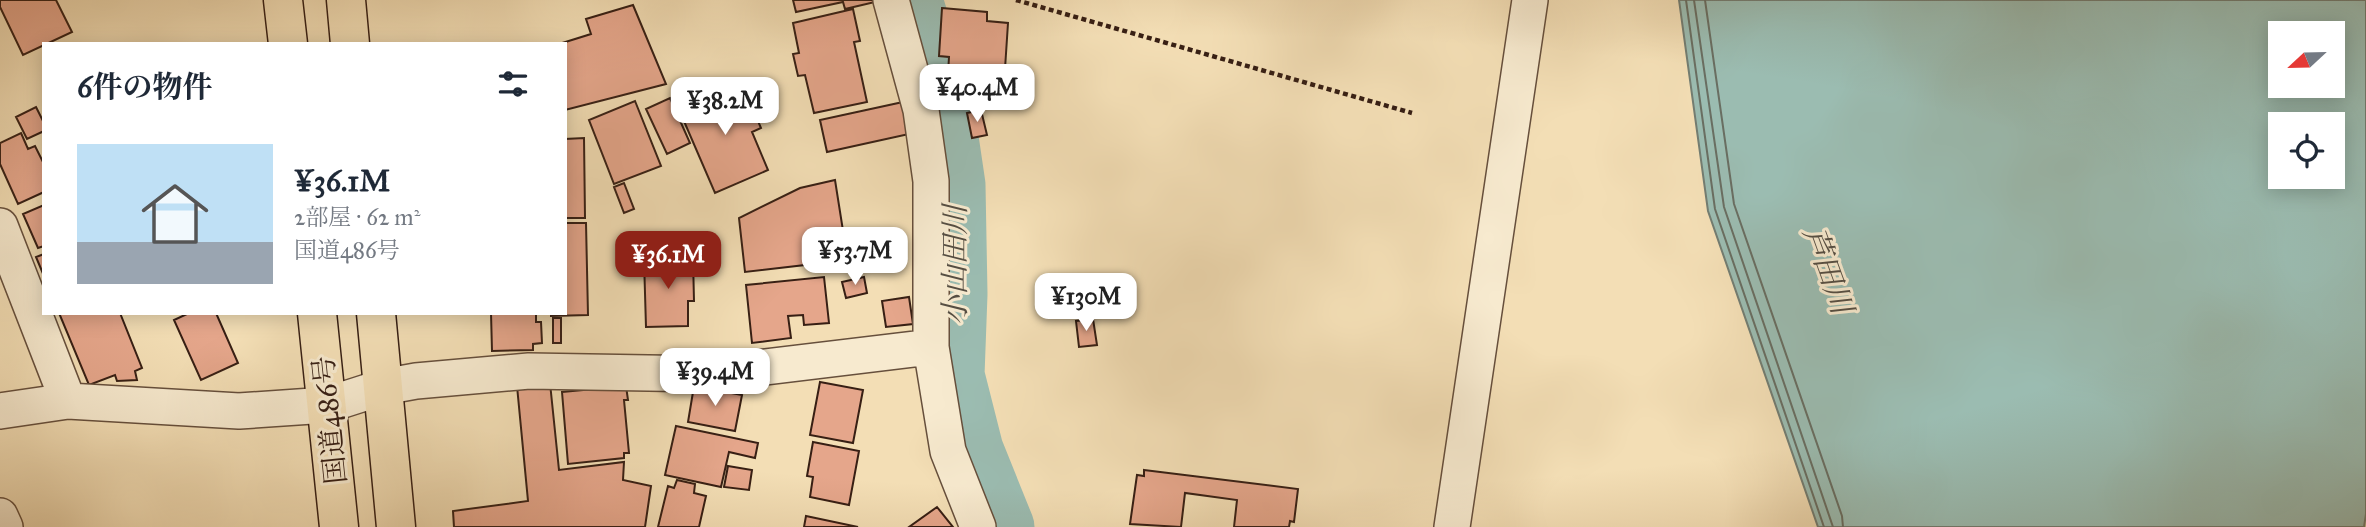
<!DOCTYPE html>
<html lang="ja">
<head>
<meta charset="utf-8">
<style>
	:root { --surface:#fff; --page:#f6f6f7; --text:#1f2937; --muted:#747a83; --accent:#8f2418 }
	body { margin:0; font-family:"IM FELL Great Primer","Noto Serif JP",serif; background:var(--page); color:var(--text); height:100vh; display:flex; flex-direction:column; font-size:26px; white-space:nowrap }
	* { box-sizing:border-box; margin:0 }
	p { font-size:23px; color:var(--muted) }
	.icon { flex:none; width:38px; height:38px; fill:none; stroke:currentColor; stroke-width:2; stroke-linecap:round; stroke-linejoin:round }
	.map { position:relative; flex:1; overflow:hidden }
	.drawer { position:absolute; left:42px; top:42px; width:525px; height:273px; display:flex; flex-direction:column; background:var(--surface); border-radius:0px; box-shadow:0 4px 18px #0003 }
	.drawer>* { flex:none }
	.needle { width:46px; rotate:248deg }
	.fabs { position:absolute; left:2268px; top:21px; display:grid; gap:14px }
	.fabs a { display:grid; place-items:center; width:77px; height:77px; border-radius:0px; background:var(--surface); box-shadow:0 4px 18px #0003; font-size:35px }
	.price { position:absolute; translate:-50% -60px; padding:0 16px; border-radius:14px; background:#fff; color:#222; font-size:23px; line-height:46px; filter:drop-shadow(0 2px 4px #0008) }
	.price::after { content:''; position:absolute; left:50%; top:42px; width:21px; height:16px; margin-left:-10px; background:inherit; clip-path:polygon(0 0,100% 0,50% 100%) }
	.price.selected { background:var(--accent); color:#fff }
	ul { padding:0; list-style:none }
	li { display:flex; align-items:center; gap:21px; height:175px; padding:0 35px }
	li span { display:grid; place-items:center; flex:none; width:196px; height:140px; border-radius:0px; color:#555 }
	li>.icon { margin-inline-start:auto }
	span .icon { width:84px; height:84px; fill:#fffc; stroke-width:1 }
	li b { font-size:30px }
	h2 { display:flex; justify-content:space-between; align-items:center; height:84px; padding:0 35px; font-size:30px }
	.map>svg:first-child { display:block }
	.water { fill:#9bbcb1; stroke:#737d72; stroke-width:2; fill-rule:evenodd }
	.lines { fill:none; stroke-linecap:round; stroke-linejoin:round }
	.shore { stroke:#696e62; stroke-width:2 }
	.river { stroke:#9bbcb1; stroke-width:61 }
	.building { fill:#e5a68b; stroke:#371f14; stroke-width:2 }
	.minor-casing { stroke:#664f3c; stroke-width:38 }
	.highway-casing { stroke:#371f14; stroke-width:41 }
	.path { stroke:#371f14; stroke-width:4.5; stroke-dasharray:5 3.5; stroke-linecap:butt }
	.minor { stroke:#f7eacf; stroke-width:35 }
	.highway { stroke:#f3deb5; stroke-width:38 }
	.labels { text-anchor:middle; stroke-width:6; stroke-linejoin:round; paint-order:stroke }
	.street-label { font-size:28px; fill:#371f14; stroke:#f7eacf }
	.water-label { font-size:30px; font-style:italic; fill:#554e43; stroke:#f7eacf }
</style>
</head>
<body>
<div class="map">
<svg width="2366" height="527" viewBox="0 0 2366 527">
	<rect width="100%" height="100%" fill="#f3deb5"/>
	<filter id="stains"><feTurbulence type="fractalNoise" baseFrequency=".00286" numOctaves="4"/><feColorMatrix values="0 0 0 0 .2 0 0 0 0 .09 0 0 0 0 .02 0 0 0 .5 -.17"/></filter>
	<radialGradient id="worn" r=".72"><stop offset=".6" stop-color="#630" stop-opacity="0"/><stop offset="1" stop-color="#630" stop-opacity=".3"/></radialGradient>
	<!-- water -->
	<path class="water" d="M1679 0H2366V514L2364 527H1818L1708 211ZM2280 33H2333V86H2280ZM2280 124H2333V177H2280Z"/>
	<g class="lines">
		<!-- shore -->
		<path class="shore" d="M1686 0 1715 209 1824 527
			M1694 0 1724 207 1833 527
			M1705 0 1734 204 1842 516 1843 527"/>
		<!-- river -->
		<path class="river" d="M912 0 942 97 955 185 957 294 954 375 973 450 1004 527"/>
	</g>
	<!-- building -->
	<path class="building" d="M0 0H56L72 32 23 55 0 7Z
		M793 0H875V2L845 9 843 2 796 12Z
		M633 5 666 84 565 110V44H559L591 34 586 19Z
		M942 8 987 12V21L1008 23 1004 84 982 83V93L947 91 949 57 939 56Z
		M853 9 860 41 854 42 867 102 814 113 805 75 798 76 793 54 799 53 793 23Z
		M743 86 761 128 752 132 768 170 715 193 677 105 706 93 710 101Z
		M670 98 690 143 667 154 646 109Z
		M635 101 661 166 614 184 589 120Z
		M903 102 909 134 827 152 820 120Z
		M36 107 44 123V131L27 139 16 117Z
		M981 110 987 135 972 138 967 113Z
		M21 133 28 149 35 146 44 164V192L18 204 0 164V143Z
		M584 138 585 218H565V139Z
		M835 180 847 256 822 259V263L745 272 739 218 800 188Z
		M624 183 634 209 624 213 614 187Z
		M44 205V246L38 248 23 214Z
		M565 223H586L588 315 551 316V313H565Z
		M44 254V276L36 257Z
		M693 258 694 301H688V326L646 327 644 259Z
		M824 277 829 323 804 325 803 315 788 316 791 338 752 343 746 285Z
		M864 277 867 293 846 298 842 282Z
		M909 297 913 324 886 327 882 301Z
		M59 313H120L142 368 135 371 137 380 117 381 115 375 89 385Z
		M189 313H216L238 363 201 380 174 320Z
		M491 313H536V322H541L542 343 533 344V350L492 351Z
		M553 318H561V343H553Z
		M1093 319 1097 345 1079 347 1076 321Z
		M820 382 863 390 853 443 810 435Z
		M550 383 559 470 624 462 623 480 651 486 645 527H454L453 511 528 501 517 386Z
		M626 386 628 400H624L629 453H624V458L568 464 562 392Z
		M694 386 742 395 735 431 688 422Z
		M676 426 758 443 755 458 729 452 721 487 665 475Z
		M813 442 859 451 849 505 810 497 813 477 807 476Z
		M728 466 752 470 749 490 724 487Z
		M1144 470 1298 489 1294 522 1290 521 1289 527H1234L1237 500 1185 493 1181 527 1130 524 1137 475 1144 476Z
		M677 480 695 484 694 493 706 496 699 527H658L668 486 674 488Z
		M937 507 953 527H909Z
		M806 516 858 527H804Z"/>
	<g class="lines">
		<defs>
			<path id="minor" d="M891 0 921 110 931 181V347L948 451 978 527
				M0 226 68 401
				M0 411 68 401 239 411 327 405 383 387 416 381 529 371 708 374 931 347
				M0 516 5 527
				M1452 527 1530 0"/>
			<path id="highway" d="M283 0 288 44
				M346 0 350 44
				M317 313 339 527
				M376 313 396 527"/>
		</defs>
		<!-- minor casing -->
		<use href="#minor" class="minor-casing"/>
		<!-- highway casing -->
		<use href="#highway" class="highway-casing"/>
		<!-- path -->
		<path class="path" d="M1016 0 1412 113"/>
		<!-- minor -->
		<use href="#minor" class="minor"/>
		<!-- highway -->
		<use href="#highway" class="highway"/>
	</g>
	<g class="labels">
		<!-- street labels -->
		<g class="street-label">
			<text transform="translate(329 420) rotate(-96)" y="10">国道486号</text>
		</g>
		<!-- water labels -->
		<g class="water-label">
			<text transform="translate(955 265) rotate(-90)" y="10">小山田川</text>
			<text transform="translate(1828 270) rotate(70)" y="10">芦田川</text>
		</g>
	</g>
	<rect width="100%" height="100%" filter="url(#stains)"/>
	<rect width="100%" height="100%" fill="url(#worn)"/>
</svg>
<div class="fabs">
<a><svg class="needle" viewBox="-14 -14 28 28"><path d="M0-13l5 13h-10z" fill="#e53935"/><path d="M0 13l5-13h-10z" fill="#747a83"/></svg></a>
<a><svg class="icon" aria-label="locate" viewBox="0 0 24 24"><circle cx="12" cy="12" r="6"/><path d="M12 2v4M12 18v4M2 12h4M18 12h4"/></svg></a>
</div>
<b class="price" style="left:977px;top:124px">¥40.4M</b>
<b class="price" style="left:725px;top:137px">¥38.2M</b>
<b class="price" style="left:855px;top:287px">¥53.7M</b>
<b class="price selected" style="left:668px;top:291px">¥36.1M</b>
<b class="price" style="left:1086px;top:333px">¥130M</b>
<b class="price" style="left:715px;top:408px">¥39.4M</b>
<section class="drawer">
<h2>6件の物件<svg class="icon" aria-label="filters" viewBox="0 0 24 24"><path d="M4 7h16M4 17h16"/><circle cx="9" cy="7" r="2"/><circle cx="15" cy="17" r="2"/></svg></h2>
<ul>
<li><span style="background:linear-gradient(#bfe0f5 70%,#9aa5b1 0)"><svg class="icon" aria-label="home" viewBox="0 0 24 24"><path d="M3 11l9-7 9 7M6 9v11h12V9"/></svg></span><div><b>¥36.1M</b><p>2部屋 · 62 m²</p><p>国道486号</p></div></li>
</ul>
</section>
</div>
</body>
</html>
